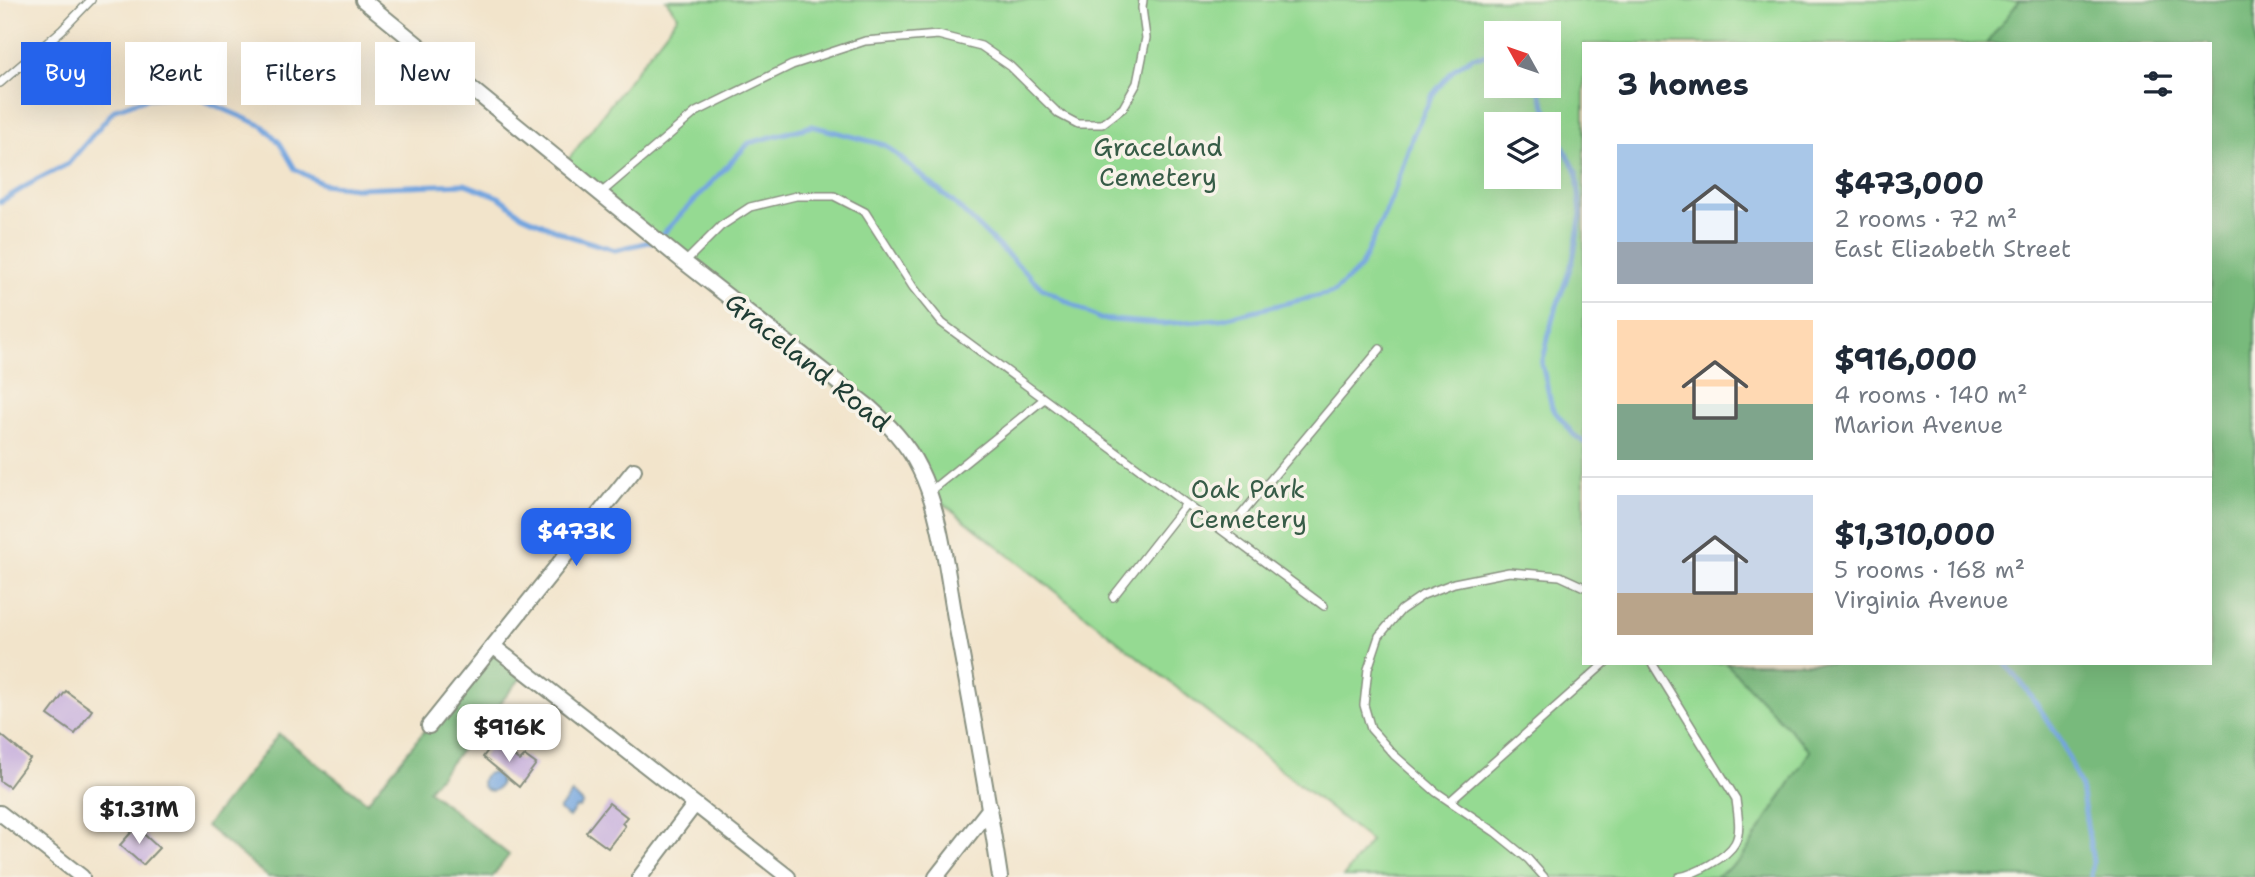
<!DOCTYPE html>
<html lang="en">
<head>
<meta charset="utf-8">
<style>
	:root { --surface:#fff; --page:#f2f2f3; --text:#1f2937; --muted:#747a83; --line:#e0e1e3; --accent:#2563eb }
	body { margin:0; font-family:"Shantell Sans",sans-serif; background:var(--page); color:var(--text); height:100vh; display:flex; flex-direction:column; font-size:26px; white-space:nowrap }
	* { box-sizing:border-box; margin:0 }
	p { font-size:23px; color:var(--muted) }
	.icon { flex:none; width:38px; height:38px; fill:none; stroke:currentColor; stroke-width:2; stroke-linecap:round; stroke-linejoin:round }
	.map { position:relative; flex:1; overflow:hidden }
	.side { position:absolute; left:1582px; top:42px; width:630px; height:623px; display:flex; flex-direction:column; background:var(--surface); border-radius:0px; box-shadow:0 7px 28px #0002 }
	.side>* { flex:none }
	.guide { position:absolute; left:21px; top:42px; width:665px; height:63px; display:flex; gap:14px }
	.needle { width:46px; rotate:310deg }
	.buttons { position:absolute; left:1484px; top:21px; display:grid; gap:14px }
	.buttons a { display:grid; place-items:center; width:77px; height:77px; border-radius:0px; background:var(--surface); box-shadow:0 7px 28px #0002; font-size:35px }
	.price { position:absolute; translate:-50% -60px; padding:0 16px; border-radius:14px; background:#fff; color:#222; font-size:23px; line-height:46px; filter:drop-shadow(0 2px 4px #0008) }
	.price::after { content:''; position:absolute; left:50%; top:42px; width:21px; height:16px; margin-left:-10px; background:inherit; clip-path:polygon(0 0,100% 0,50% 100%) }
	.price.current { background:var(--accent); color:#fff }
	ul { padding:0; list-style:none }
	li { display:flex; align-items:center; gap:21px; height:175px; padding:0 35px }
	li+li { border-top:2px solid var(--line) }
	li span { display:grid; place-items:center; flex:none; width:196px; height:140px; border-radius:0px; color:#555 }
	li>.icon { margin-inline-start:auto }
	span .icon { width:84px; height:84px; fill:#fffc; stroke-width:1 }
	li b { font-size:30px }
	h2 { display:flex; justify-content:space-between; align-items:center; height:84px; padding:0 35px; font-size:30px }
	.tag { padding:0 24px; border-radius:0px; background:var(--surface); box-shadow:0 7px 28px #0002; font-size:24px; line-height:63px }
	.tag.current { background:var(--accent); color:#fff }
	.map>svg:first-child { display:block }
	.green { fill:#95da92; stroke:#5a8c63; stroke-width:2; fill-rule:evenodd }
	.forest { fill:#78ba7c; stroke:#4c7c58; stroke-width:2 }
	.water { fill:#73a5df; stroke:#49718a; stroke-width:2 }
	.lines { fill:none; stroke-linecap:round; stroke-linejoin:round }
	.stream { stroke:#73a5df; stroke-width:5 }
	.building { fill:#c9b2dd }
	.service-casing { stroke:#889080; stroke-width:10 }
	.minor-casing { stroke:#889080; stroke-width:18 }
	.service { stroke:#fff; stroke-width:7 }
	.minor { stroke:#fff; stroke-width:14 }
	.labels { text-anchor:middle; stroke-width:7; stroke-linejoin:round; paint-order:stroke }
	.park-label { font-size:26px; fill:#375c47; stroke:#f7f3e8 }
	.street-label { font-size:26px; fill:#1f3d34; stroke:#f7f3e8 }
</style>
</head>
<body>
<div class="map">
<svg width="2255" height="877" viewBox="0 0 2255 877">
	<rect width="100%" height="100%" fill="#f7f3e8"/>
	<filter id="ink" filterUnits="userSpaceOnUse"><feTurbulence type="fractalNoise" baseFrequency=".0143" numOctaves="2"/><feDisplacementMap in="SourceGraphic" scale="14" xChannelSelector="R" yChannelSelector="G"/><feConvolveMatrix kernelMatrix="1 2 1 2 8 2 1 2 1" color-interpolation-filters="sRGB"/></filter>
	<filter id="wash" filterUnits="userSpaceOnUse"><feTurbulence type="fractalNoise" baseFrequency=".00686" numOctaves="4" result="noise"/><feDisplacementMap in="SourceGraphic" scale="28" xChannelSelector="R" yChannelSelector="G"/><feGaussianBlur stdDeviation="1.57" result="paint"/><feColorMatrix in="noise" values="0 0 0 0 0 0 0 0 0 0 0 0 0 0 0 0 0 1.4 0 .05"/><feComposite in="paint" operator="in"/></filter>
	<g filter="url(#wash)">
		<rect width="100%" height="100%" fill="#f2e4cb"/>
		<!-- green -->
		<path class="green" d="M666 0H2020L1986 44H1584V663H1737L1810 751 1758 877H1343L1371 841 929 492 905 444 564 165 678 16ZM1496 33H1549V86H1496ZM1496 124H1549V177H1496Z"/>
		<!-- forest -->
		<path class="forest" d="M2020 0H2255V877H1715L1740 861 1810 751 1726 663H2210V44H1986Z
			M493 646 525 673 428 790 509 855 492 877H268L206 826 279 734 367 802Z"/>
		<!-- water -->
		<path class="water" d="M482 782a9 9 0 1 1 18 0a9 9 0 1 1-18 0Z
			M572 793 583 803 579 808 576 807 569 817 559 810Z"/>
		<g class="lines">
			<!-- stream -->
			<path class="stream" d="M1537 86 1557 135 1577 173 1581 214 1573 260 1553 317 1542 364 1552 408 1574 435 1584 442
				M0 202 36 180 68 164 115 109 148 98 191 95 263 126 280 143 295 169 323 184 355 188 465 184 499 197 522 215 569 236 615 250 657 240 749 143 812 126 885 145 954 203 1042 288 1100 319 1161 324 1219 319 1334 292 1360 268 1393 195 1413 135 1433 94 1455 68 1473 57 1496 54
				M2005 663 2027 690 2062 742 2081 788 2093 862 2091 877"/>
		</g>
		<g id="blocks">
			<!-- building -->
			<path class="building" d="M66 691 92 710 75 734 48 715Z
				M0 734 30 759 9 787 0 781Z
				M495 741 520 761 525 756 536 764 519 787 483 757Z
				M609 803 627 817 622 823 625 826 608 848 586 832Z
				M136 827 159 848 143 865 120 845Z"/>
		</g>
	</g>
	<g filter="url(#ink)">
		<use href="#blocks" fill-opacity="0" stroke="#889080" stroke-width="2"/>
		<g class="lines">
			<defs>
				<path id="service" d="M0 83 62 30 91 0
					M601 193 696 112 792 65 865 41 938 35 981 46 1010 66 1059 114 1078 124H1102L1123 108 1137 83 1146 38 1142 8 1143 0
					M685 262 721 226 750 207 796 196H834L865 212 913 287 942 323 1324 606
					M929 492 1044 399
					M1226 533 1380 349
					M1113 597 1186 504
					M1652 663 1736 799C1737 811 1742 831 1735 843 1727 858 1695 874 1679 877
					M1450 801 1605 663
					M1544 877 1528 859 1495 832 1436 792 1394 755 1371 729 1364 705 1368 669 1379 636 1401 610 1423 595 1454 583 1509 572 1560 576 1584 587"/>
				<path id="minor" d="M363 0 684 262 868 406C888 424 907 443 919 468 940 509 947 572 955 618 971 704 987 790 1000 877
					M493 646 788 877
					M429 726 634 470
					M0 813 82 877
					M640 877 695 804
					M936 877 990 808"/>
			</defs>
			<!-- service casing -->
			<use href="#service" class="service-casing"/>
			<!-- minor casing -->
			<use href="#minor" class="minor-casing"/>
			<!-- service -->
			<use href="#service" class="service"/>
			<!-- minor -->
			<use href="#minor" class="minor"/>
		</g>
	</g>
	<g class="labels">
		<!-- park labels -->
		<g class="park-label">
			<text x="1158" y="156">Graceland<tspan x="1158" dy="30">Cemetery</tspan></text>
			<text x="1248" y="498">Oak Park<tspan x="1248" dy="30">Cemetery</tspan></text>
		</g>
		<!-- street labels -->
		<g class="street-label">
			<text transform="translate(808 362) rotate(39)" y="9">Graceland Road</text>
		</g>
	</g>
</svg>
<div class="buttons">
<a><svg class="needle" viewBox="-14 -14 28 28"><path d="M0-13l5 13h-10z" fill="#e53935"/><path d="M0 13l5-13h-10z" fill="#747a83"/></svg></a>
<a><svg class="icon" aria-label="layers" viewBox="0 0 24 24"><path d="M12 4l9 5-9 5-9-5zM3 14l9 5 9-5"/></svg></a>
</div>
<b class="price current" style="left:576px;top:568px">$473K</b>
<b class="price" style="left:509px;top:764px">$916K</b>
<b class="price" style="left:139px;top:846px">$1.31M</b>
<div class="guide">
<a class="tag current">Buy</a>
<a class="tag">Rent</a>
<a class="tag">Filters</a>
<a class="tag">New</a>
</div>
<section class="side">
<h2>3 homes<svg class="icon" aria-label="filters" viewBox="0 0 24 24"><path d="M4 7h16M4 17h16"/><circle cx="9" cy="7" r="2"/><circle cx="15" cy="17" r="2"/></svg></h2>
<ul>
<li><span style="background:linear-gradient(#a9c7e8 70%,#9aa5b1 0)"><svg class="icon" aria-label="home" viewBox="0 0 24 24"><path d="M3 11l9-7 9 7M6 9v11h12V9"/></svg></span><div><b>$473,000</b><p>2 rooms · 72 m²</p><p>East Elizabeth Street</p></div></li>
<li><span style="background:linear-gradient(#ffd9b3 60%,#7fa58c 0)"><svg class="icon" aria-label="home" viewBox="0 0 24 24"><path d="M3 11l9-7 9 7M6 9v11h12V9"/></svg></span><div><b>$916,000</b><p>4 rooms · 140 m²</p><p>Marion Avenue</p></div></li>
<li><span style="background:linear-gradient(#c9d6e8 70%,#b9a48a 0)"><svg class="icon" aria-label="home" viewBox="0 0 24 24"><path d="M3 11l9-7 9 7M6 9v11h12V9"/></svg></span><div><b>$1,310,000</b><p>5 rooms · 168 m²</p><p>Virginia Avenue</p></div></li>
</ul>
</section>
</div>
</body>
</html>
